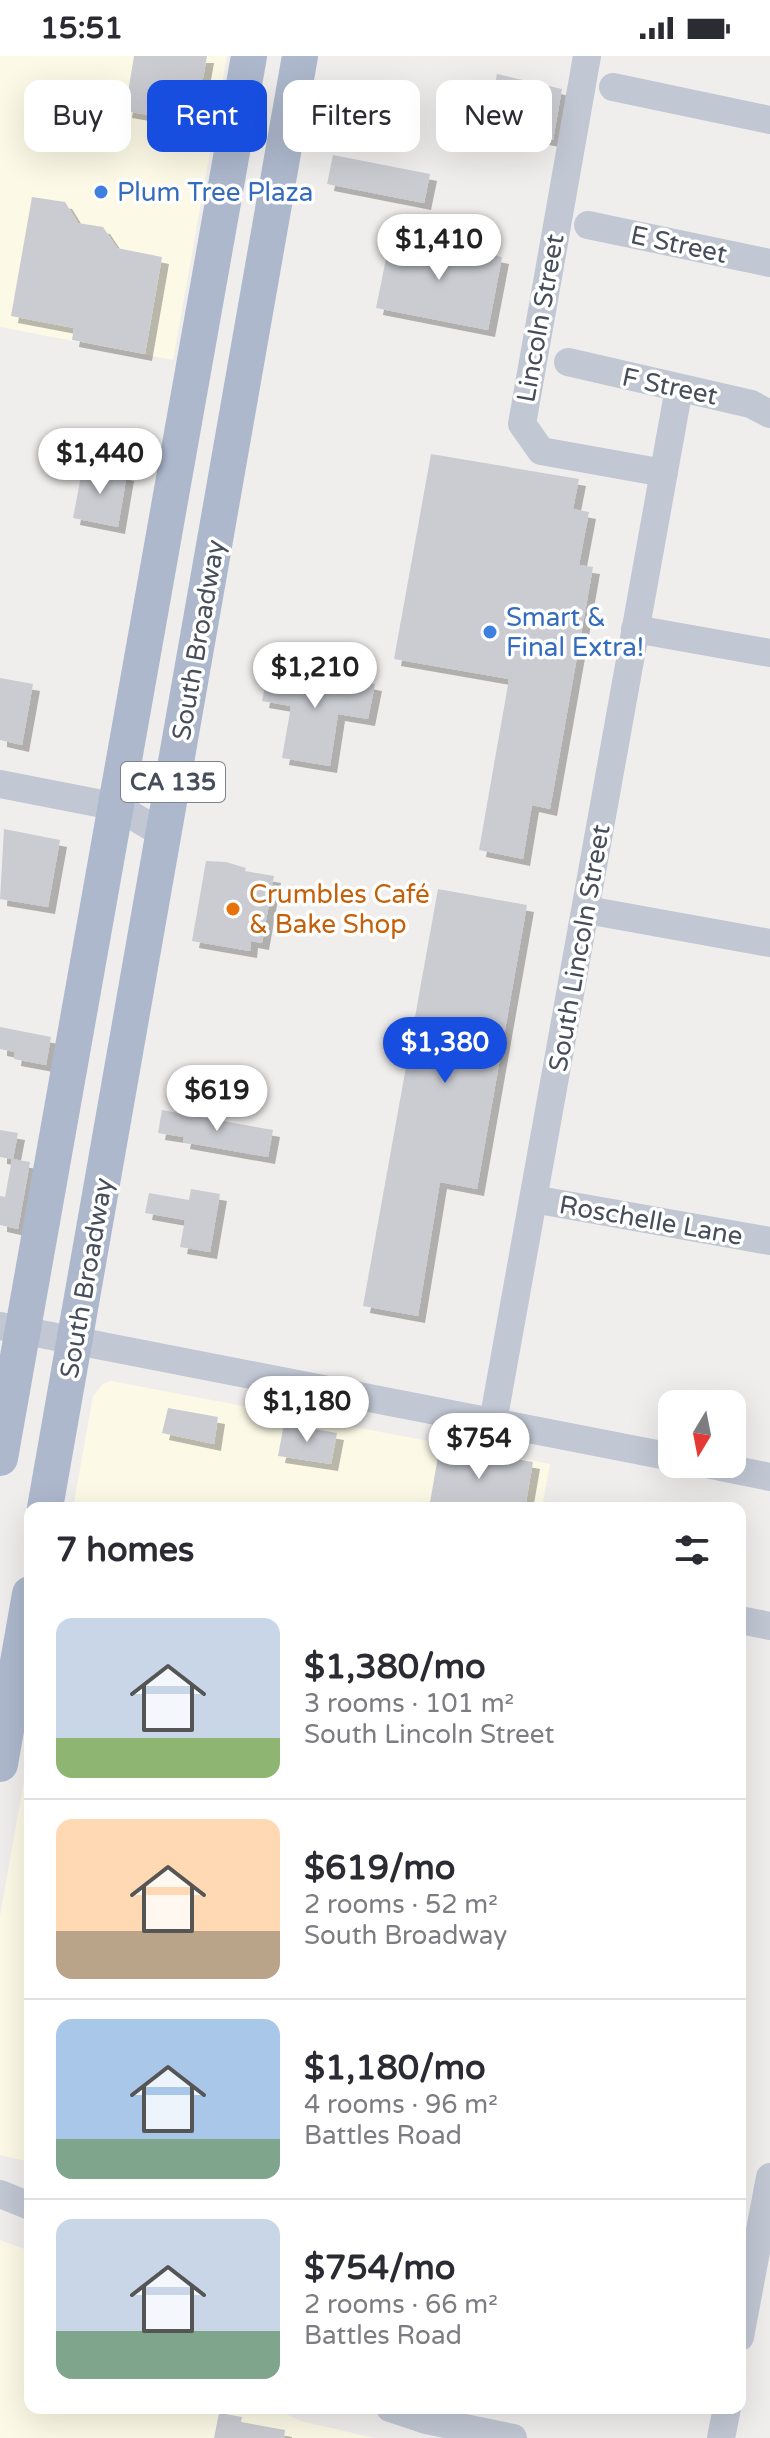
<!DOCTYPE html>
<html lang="en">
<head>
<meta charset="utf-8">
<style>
	:root { --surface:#fff; --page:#f2f2f3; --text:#2b2b33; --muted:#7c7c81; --line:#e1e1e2; --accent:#174ee0 }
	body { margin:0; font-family:"Varela Round",sans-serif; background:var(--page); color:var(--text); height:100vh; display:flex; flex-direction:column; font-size:30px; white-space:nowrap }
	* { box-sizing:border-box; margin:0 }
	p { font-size:26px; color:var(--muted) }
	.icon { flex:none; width:44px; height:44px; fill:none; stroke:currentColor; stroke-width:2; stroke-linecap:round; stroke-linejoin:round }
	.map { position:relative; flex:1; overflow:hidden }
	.sheet { position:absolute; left:24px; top:1446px; width:722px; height:912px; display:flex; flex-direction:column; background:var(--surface); border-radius:16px; box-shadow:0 8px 32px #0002 }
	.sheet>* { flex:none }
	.hud { position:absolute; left:24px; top:24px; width:722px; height:72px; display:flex; gap:16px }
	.needle { width:52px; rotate:190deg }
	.tools { position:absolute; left:658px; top:1334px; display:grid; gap:16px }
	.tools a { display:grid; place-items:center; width:88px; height:88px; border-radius:16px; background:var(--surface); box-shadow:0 8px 32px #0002; font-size:40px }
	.price { position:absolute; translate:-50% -68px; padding:0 18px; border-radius:28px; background:#fff; color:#222; font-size:26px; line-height:52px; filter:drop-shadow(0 2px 4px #0008) }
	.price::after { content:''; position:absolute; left:50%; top:48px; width:24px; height:18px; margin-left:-12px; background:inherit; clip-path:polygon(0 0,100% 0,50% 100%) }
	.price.on { background:var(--accent); color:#fff }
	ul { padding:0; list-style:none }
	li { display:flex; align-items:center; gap:24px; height:200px; padding:0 32px }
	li+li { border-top:2px solid var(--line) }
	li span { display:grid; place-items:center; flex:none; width:224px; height:160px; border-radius:16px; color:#555 }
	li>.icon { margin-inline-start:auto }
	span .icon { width:96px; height:96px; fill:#fffc; stroke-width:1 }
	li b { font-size:34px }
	h2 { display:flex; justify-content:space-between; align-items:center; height:96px; padding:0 32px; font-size:34px }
	.tag { padding:0 28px; border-radius:16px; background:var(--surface); box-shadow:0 8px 32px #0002; font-size:28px; line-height:72px }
	.tag.on { background:var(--accent); color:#fff }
	.status { display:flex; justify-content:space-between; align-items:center; height:56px; padding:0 40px; background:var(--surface); direction:ltr }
	.status svg { height:22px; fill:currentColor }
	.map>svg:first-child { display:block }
	.commercial { fill:#fcf9e6 }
	.building { fill:#caccd2; filter:url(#shadow) }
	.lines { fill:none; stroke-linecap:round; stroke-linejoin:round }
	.minor { stroke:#c1c7d3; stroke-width:28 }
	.major { stroke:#adb8cd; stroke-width:36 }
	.shop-dot { fill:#3f7fe0; stroke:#fff; stroke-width:3 }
	.food-dot { fill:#e8710a; stroke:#fff; stroke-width:3 }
	.labels { text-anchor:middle; stroke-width:7; stroke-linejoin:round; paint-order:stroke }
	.shield { fill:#fff; stroke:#7e828c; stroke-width:2 }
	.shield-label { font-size:24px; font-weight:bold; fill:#464d5b }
	.shop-label { font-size:26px; fill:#366cbe; stroke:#fff; text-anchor:start }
	.street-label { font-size:26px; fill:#464d5b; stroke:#fff }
	.food-label { font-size:26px; fill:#c56008; stroke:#fff; text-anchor:start }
</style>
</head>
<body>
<div class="status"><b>15:51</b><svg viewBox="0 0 49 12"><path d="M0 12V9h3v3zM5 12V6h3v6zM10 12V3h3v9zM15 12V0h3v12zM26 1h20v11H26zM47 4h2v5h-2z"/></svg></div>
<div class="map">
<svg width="770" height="2382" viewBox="0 0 770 2382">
	<defs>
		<filter id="shadow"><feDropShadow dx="7" dy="7" stdDeviation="0" flood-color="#0004"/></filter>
	</defs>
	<rect width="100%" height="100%" fill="#f0eeed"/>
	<!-- commercial -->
	<path class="commercial" d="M0 0H227L173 304 0 271Z
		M111 1325 550 1408 542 1452H73L93 1340 103 1328Z
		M30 1691V2106L0 2099V1860Z
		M0 2184 30 2195V2352H273L301 2365 374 2382H0Z"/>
	<!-- building -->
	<path class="building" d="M134 0H207L195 67 125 55Z
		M497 18 562 33 553 84 486 72Z
		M333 99 430 118 424 147 327 128Z
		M32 141 65 146 78 167 103 171 117 192 162 201 145 298 72 284 74 272 11 260Z
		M391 178 502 201 488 274 376 252Z
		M431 398 579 423 573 453 589 456 579 509 593 511 550 753 532 749 523 803 479 794 509 623 394 603Z
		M83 409 127 418 118 471 73 462Z
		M269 609 375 628 368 663 338 658 330 710 282 702 291 650 262 645Z
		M0 622 33 628 22 689 0 684Z
		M4 773 60 784 48 851 0 843Z
		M206 805 226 806 246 812 245 815 274 820 262 887 251 885 250 895 192 885Z
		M438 833 527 849 477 1133 440 1126 418 1260 363 1250Z
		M0 971 51 981 46 1009 14 1003 15 996 0 993Z
		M162 1054 273 1074 268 1101 183 1086 184 1081 158 1077Z
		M0 1074 18 1077 13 1103 0 1101Z
		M12 1103 30 1106 18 1173 0 1169V1140L5 1141Z
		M191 1133 220 1138 210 1196 180 1191 185 1164 145 1157 149 1137 189 1144Z
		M168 1352 218 1361 214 1388 162 1377Z
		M284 1368 337 1377 331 1408 278 1400Z
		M440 1389 533 1406 525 1452H429Z
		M219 2357 242 2361 241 2366 285 2374 284 2382H214Z"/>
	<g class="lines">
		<!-- minor -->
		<path class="minor" d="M587 0 522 368 541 395 664 417
			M613 31 770 64
			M588 169 770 207
			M568 306 751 348 770 358
			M635 573 770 597
			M0 728 118 751 163 778
			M587 854 770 887
			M533 1143 770 1185
			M0 1270 672 1401
			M493 1366 679 332
			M706 1408 770 1421
			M740 1564 770 1570
			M0 2138 30 2150
			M740 2281 770 2121
			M390 2352 426 2364 513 2382
			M721 2382 727 2352"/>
		<!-- major -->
		<path class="major" d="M0 1402 249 0
			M45 1452 300 0
			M0 1708 30 1538"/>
	</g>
	<!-- markers -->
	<g class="shop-dot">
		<circle cx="101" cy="136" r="8"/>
		<circle cx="490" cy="576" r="8"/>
	</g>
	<circle class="food-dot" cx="233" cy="853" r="8"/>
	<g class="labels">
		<!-- shield labels -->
		<rect class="shield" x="121" y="706" width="104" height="40" rx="6"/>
		<g class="shield-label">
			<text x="173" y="734">CA 135</text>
		</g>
		<!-- shop labels -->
		<g class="shop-label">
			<text x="117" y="145">Plum Tree Plaza</text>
			<text x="506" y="570">Smart &amp;<tspan x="506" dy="30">Final Extra!</tspan></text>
		</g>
		<!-- street labels -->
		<g class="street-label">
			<text transform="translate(679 188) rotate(12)" y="9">E Street</text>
			<text transform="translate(540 262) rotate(-80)" y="9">Lincoln Street</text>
			<text transform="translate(670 330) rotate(12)" y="9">F Street</text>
			<text transform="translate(198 584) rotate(-80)" y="9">South Broadway</text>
			<text transform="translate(579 892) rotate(-80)" y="9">South Lincoln Street</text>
			<text transform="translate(651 1164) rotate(10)" y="9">Roschelle Lane</text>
			<text transform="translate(86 1222) rotate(-80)" y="9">South Broadway</text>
		</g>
		<!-- food labels -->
		<g class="food-label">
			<text x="249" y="847">Crumbles Café<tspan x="249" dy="30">&amp; Bake Shop</tspan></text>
		</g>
	</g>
</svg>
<div class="tools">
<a><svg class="needle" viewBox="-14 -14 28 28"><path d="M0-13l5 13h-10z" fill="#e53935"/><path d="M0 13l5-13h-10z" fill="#7c7c81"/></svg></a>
</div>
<b class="price" style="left:439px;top:226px">$1,410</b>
<b class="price" style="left:100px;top:440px">$1,440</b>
<b class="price" style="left:315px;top:654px">$1,210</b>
<b class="price on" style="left:445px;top:1029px">$1,380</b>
<b class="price" style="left:217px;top:1077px">$619</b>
<b class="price" style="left:307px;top:1388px">$1,180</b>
<b class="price" style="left:479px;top:1425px">$754</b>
<div class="hud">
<a class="tag">Buy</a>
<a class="tag on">Rent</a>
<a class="tag">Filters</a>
<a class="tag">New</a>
</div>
<section class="sheet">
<h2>7 homes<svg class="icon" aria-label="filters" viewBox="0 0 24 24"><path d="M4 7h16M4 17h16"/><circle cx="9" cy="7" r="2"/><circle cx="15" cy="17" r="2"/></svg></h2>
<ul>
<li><span style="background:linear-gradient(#c9d6e8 75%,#8fb573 0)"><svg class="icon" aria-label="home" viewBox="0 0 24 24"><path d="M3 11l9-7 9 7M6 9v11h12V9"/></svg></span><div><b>$1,380/mo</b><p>3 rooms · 101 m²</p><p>South Lincoln Street</p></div></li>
<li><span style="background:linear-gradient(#ffd9b3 70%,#b9a48a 0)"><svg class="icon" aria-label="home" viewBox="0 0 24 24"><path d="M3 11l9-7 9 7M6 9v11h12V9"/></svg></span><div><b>$619/mo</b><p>2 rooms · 52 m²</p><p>South Broadway</p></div></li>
<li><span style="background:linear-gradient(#a9c7e8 75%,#7fa58c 0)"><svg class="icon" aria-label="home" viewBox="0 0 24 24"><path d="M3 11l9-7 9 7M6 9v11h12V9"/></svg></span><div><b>$1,180/mo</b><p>4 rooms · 96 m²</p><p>Battles Road</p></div></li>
<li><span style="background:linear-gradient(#c9d6e8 70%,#7fa58c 0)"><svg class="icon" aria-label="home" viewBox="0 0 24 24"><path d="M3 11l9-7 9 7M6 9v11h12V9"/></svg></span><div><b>$754/mo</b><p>2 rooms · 66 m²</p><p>Battles Road</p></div></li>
</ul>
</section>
</div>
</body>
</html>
